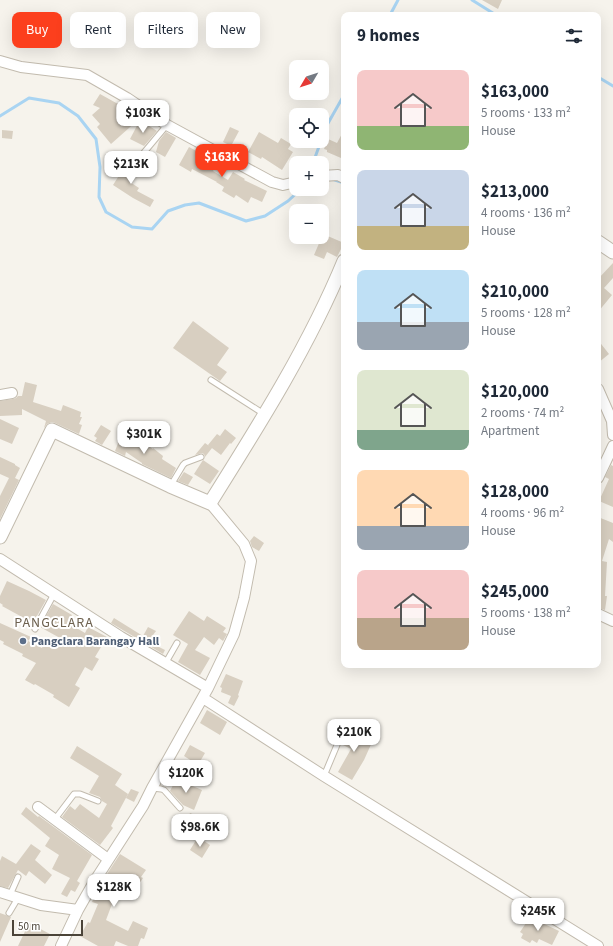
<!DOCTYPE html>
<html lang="en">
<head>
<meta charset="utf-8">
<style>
	:root { --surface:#fff; --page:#f2f2f3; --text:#1f2937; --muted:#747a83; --accent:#fc3f1d }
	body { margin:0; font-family:"Source Sans 3",sans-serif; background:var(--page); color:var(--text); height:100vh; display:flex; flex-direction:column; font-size:15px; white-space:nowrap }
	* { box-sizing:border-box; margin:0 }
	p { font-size:13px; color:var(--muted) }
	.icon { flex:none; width:22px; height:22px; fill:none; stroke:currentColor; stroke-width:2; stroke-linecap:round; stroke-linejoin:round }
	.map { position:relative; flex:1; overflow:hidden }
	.details { position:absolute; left:341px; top:12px; width:260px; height:656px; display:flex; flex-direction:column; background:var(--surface); border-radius:8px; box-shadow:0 4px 16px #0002 }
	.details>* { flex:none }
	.top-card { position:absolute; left:12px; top:12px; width:269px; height:36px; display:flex; gap:8px }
	.needle { width:26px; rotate:231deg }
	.controls { position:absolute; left:289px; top:60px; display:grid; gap:8px }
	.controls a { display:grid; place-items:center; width:40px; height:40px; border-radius:8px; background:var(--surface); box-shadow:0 4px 16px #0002; font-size:20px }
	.scale { position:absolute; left:12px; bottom:10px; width:71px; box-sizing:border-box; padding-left:4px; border:2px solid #4b4439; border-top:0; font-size:11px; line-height:14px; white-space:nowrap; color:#4b4439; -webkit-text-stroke:3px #fff; paint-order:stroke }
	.price { position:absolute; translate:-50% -34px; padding:0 9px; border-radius:8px; background:#fff; color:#222; font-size:13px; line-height:26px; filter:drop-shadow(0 1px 2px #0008) }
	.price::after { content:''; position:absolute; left:50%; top:24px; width:12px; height:9px; margin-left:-6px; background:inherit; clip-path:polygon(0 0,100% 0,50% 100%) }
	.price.on { background:var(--accent); color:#fff }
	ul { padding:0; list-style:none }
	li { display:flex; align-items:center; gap:12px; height:100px; padding:0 16px }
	li span { display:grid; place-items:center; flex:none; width:112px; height:80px; border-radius:8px; color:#555 }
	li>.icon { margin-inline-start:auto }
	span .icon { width:48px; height:48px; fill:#fffc; stroke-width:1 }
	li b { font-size:17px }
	h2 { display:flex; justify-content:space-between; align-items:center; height:48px; padding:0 16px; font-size:17px }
	.chip { padding:0 14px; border-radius:8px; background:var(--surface); box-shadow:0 4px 16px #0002; font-size:14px; line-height:36px }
	.chip.on { background:var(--accent); color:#fff }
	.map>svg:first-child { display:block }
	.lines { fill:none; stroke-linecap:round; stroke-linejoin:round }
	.stream { stroke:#a9d4f2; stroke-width:3 }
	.building { fill:#d8cfc1 }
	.service-casing { stroke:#c2bbae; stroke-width:7 }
	.minor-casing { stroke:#c2bbae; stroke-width:12 }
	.tertiary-casing { stroke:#c2bbae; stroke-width:15 }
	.service { stroke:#fff; stroke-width:5 }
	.minor { stroke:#fff; stroke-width:10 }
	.tertiary { stroke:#fff; stroke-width:13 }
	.service-dot { fill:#5c6f8a; stroke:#fff; stroke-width:1.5 }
	.labels { text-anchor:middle; stroke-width:4; stroke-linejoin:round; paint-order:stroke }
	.service-label { font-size:12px; font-weight:bold; fill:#4e5e75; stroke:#fff; text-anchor:start }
	.quarter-label { font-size:14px; letter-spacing:1px; fill:#6e6250; stroke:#fff }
</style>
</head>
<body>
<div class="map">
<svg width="613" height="946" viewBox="0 0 613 946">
	<rect width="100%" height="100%" fill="#f6f3ec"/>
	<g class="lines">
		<!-- stream -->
		<path class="stream" d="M472 0 496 15
			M390 15 398 0
			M598 77 613 86
			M0 116 29 98 59 103 78 116 96 139 100 167 99 197 106 212 132 227 152 229 168 211 185 205 199 203 246 221 265 216 288 201 301 189
			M322 137 327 125 344 95
			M313 163 321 141
			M332 179 344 183"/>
	</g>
	<!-- building -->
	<path class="building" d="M482 0H502L498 9Z
		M100 94 118 104V103L131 111 132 110 141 116 138 120 111 144 97 127 100 124 92 115 100 108 93 105Z
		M140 120 157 131 144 146 130 139Z
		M230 127 239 131 231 146 223 142Z
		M2 130 13 131 12 139 2 138Z
		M344 130V150L341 158 327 152V150L324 149 328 139 337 143Z
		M166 132 176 138 165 157 156 152 159 141Z
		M259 132 278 143 281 138 291 144 288 149 293 152 282 170 262 157 261 159 248 152Z
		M189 147 204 155 202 160 215 166 213 171 228 180 233 172 245 179 244 180 267 191 262 202 251 197 248 203 236 195 234 198 222 191 224 187 216 182H217L192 169 191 172 179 165Z
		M127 163 138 170 130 182 139 188 137 191 154 200 150 207 133 198 113 185Z
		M323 234 344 243 337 257 327 252 324 259 314 255Z
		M613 263V278L604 288 612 295 598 312V279Z
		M193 321 229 348 217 365 227 372 220 381 173 348Z
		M598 340 609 354 598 363Z
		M25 382 37 385 33 402 61 411 63 405 81 412 80 417H82L79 424 82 425 79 434 55 423 52 422 47 424 44 428 46 421 22 409V415L0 416V401L13 399 16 398 18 396H22Z
		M0 419 19 428 12 444 0 439Z
		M101 425 111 431 102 445 95 441 97 438 94 436Z
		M225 429 236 438 231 444 230 443 221 455 208 445 217 434 220 436Z
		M123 431 139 442 140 440 153 449V448L163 456 162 459 176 468 171 478 142 464V463L126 452 125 456 115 451Z
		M205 443 212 448 205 457 204 454 202 453 195 455Z
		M0 457 15 464V465L20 468 15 478 19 480 0 519V496L9 478 0 474Z
		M203 460 219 471 210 484 194 474Z
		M611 465 613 466V507L599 501 609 479 605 477Z
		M184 472 193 477 188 485 178 481Z
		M598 517 613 523V542L609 539 602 561 607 562 605 596H607L605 610 598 608Z
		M254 536 264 543 259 551 252 547 250 541Z
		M7 581 29 591 46 600 33 623 2 606 3 605 0 603V596Z
		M53 604 72 615 68 623 85 633 88 627 107 637 95 657 99 659 92 671 85 667 75 685 80 688 69 707 53 697 54 695 35 684 34 685 25 680 36 663 22 656 23 654 3 644 4 642 0 640V623L31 637 28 641 42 648 44 643 55 648 60 638 40 627Z
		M189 611 204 621 207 616 226 628 223 632 227 634 223 641 219 638 214 645 204 637 195 650 210 658 200 675 178 662 188 644 173 635Z
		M114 618 143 636 148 627 156 631 153 635 160 639 157 646 165 650 163 654 111 623Z
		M226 674 243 681 238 695 239 696 234 706 228 703 231 696 221 692 222 688 220 687Z
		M207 710 227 722 220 735 200 723Z
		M345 729 357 735 358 733 373 740 364 760 352 780 338 772 351 749 341 744 339 742Z
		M190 745 205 753 198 765 184 756Z
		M77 746 122 774 115 785 128 794 111 826 113 828 100 845 62 817 70 806 75 810 80 804 99 818 107 804 102 801 100 797 89 793 99 776 70 758Z
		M176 779 202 790 194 810 183 805 170 791Z
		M131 789 139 792 134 802 126 798Z
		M26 807 38 817 39 816 92 855 77 881 80 883 75 892 71 890 67 897 61 894 70 878 52 869 59 855 45 846 50 838 21 814Z
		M190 813 200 817 196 826 186 822Z
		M198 837 210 845 202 858 190 850Z
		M31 844 41 851 35 860 52 875 45 884 29 871 26 876 18 870 8 888 0 886V861L2 856 16 864Z
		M120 854 146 870 141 877 143 878 137 887 126 880 125 882 121 880 106 920 128 931 133 921 148 928 144 939 141 938 138 946H128L116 941 114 946H98L80 936 88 922 90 923 98 904 92 902 96 891Z
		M0 913 11 917 0 942Z
		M530 917 559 931 552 945 539 939 537 943 532 940 530 943 521 938 523 934 520 932Z
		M29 923 50 934 44 946H18Z"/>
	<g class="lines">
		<defs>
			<path id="service" d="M136 162 167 125
				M211 380 264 414
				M171 485 183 465 185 463 201 457
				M35 629 54 594
				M165 664 177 643
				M324 776 337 745
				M152 788 161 789 164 790 180 808
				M55 819 74 794H80L98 801
				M10 895 18 877
				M9 913 18 898"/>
			<path id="minor" d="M0 61 21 67 87 75 127 98 167 125 272 182 283 185 296 182
				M322 176 338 175 344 178
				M598 389 612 421 613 435
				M0 395 12 393
				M598 478 613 446
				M0 559 121 637 208 688
				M598 614 613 621
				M203 698 324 776 598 946
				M38 807 108 859
				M0 892 41 905 78 910
				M61 946 78 910 94 882 143 806 152 788 208 688 234 634 244 598 251 561 244 544 210 503"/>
			<path id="tertiary" d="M598 242 613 252
				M0 537 52 430 170 486 210 503C259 425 309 346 344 261"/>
		</defs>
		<!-- service casing -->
		<use href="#service" class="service-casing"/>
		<!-- minor casing -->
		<use href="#minor" class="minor-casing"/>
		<!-- tertiary casing -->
		<use href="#tertiary" class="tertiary-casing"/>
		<!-- service -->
		<use href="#service" class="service"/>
		<!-- minor -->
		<use href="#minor" class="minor"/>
		<!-- tertiary -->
		<use href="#tertiary" class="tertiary"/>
	</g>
	<!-- markers -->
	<circle class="service-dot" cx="23" cy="641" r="4"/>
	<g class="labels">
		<!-- service labels -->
		<g class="service-label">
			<text x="31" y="645">Pangclara Barangay Hall</text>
		</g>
		<!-- quarter labels -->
		<g class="quarter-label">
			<text x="54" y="627">PANGCLARA</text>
		</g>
	</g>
</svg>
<div class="controls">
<a><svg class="needle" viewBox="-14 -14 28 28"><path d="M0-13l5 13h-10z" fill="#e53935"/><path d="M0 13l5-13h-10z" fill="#747a83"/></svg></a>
<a><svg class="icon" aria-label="locate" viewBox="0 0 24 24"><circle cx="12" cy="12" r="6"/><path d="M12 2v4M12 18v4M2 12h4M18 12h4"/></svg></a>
<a>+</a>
<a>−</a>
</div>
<div class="scale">50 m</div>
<b class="price" style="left:143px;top:134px">$103K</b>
<b class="price on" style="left:222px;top:178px">$163K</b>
<b class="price" style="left:131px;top:185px">$213K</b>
<b class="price" style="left:144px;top:455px">$301K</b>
<b class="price" style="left:354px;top:753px">$210K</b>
<b class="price" style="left:186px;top:794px">$120K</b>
<b class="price" style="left:200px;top:848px">$98.6K</b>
<b class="price" style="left:114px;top:908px">$128K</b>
<b class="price" style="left:538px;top:932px">$245K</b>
<div class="top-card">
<a class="chip on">Buy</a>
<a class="chip">Rent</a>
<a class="chip">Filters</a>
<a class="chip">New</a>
</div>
<section class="details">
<h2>9 homes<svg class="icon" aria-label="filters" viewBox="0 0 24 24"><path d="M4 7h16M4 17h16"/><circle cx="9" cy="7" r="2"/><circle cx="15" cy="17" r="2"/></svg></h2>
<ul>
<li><span style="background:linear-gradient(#f6c9c9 70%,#8fb573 0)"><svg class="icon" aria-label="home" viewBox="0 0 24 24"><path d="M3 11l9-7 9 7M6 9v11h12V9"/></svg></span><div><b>$163,000</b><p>5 rooms · 133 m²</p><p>House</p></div></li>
<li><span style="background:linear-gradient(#c9d6e8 70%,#c2b280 0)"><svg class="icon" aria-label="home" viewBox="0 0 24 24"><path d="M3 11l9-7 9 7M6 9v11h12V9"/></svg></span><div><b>$213,000</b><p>4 rooms · 136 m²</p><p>House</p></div></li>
<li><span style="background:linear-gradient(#bfe0f5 65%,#9aa5b1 0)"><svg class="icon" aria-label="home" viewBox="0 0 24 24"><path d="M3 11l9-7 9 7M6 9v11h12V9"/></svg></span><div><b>$210,000</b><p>5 rooms · 128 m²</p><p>House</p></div></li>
<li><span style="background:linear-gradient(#dfe7d0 75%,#7fa58c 0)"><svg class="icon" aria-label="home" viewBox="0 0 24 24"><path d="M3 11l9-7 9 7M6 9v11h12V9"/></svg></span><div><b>$120,000</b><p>2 rooms · 74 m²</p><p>Apartment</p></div></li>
<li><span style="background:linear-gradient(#ffd9b3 70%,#9aa5b1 0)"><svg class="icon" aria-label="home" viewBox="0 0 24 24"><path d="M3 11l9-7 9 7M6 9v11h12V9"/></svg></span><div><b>$128,000</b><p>4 rooms · 96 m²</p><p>House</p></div></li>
<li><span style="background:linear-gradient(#f6c9c9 60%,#b9a48a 0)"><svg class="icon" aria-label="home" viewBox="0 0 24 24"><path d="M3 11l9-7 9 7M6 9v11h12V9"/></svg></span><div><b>$245,000</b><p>5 rooms · 138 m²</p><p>House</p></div></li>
</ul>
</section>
</div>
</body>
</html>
